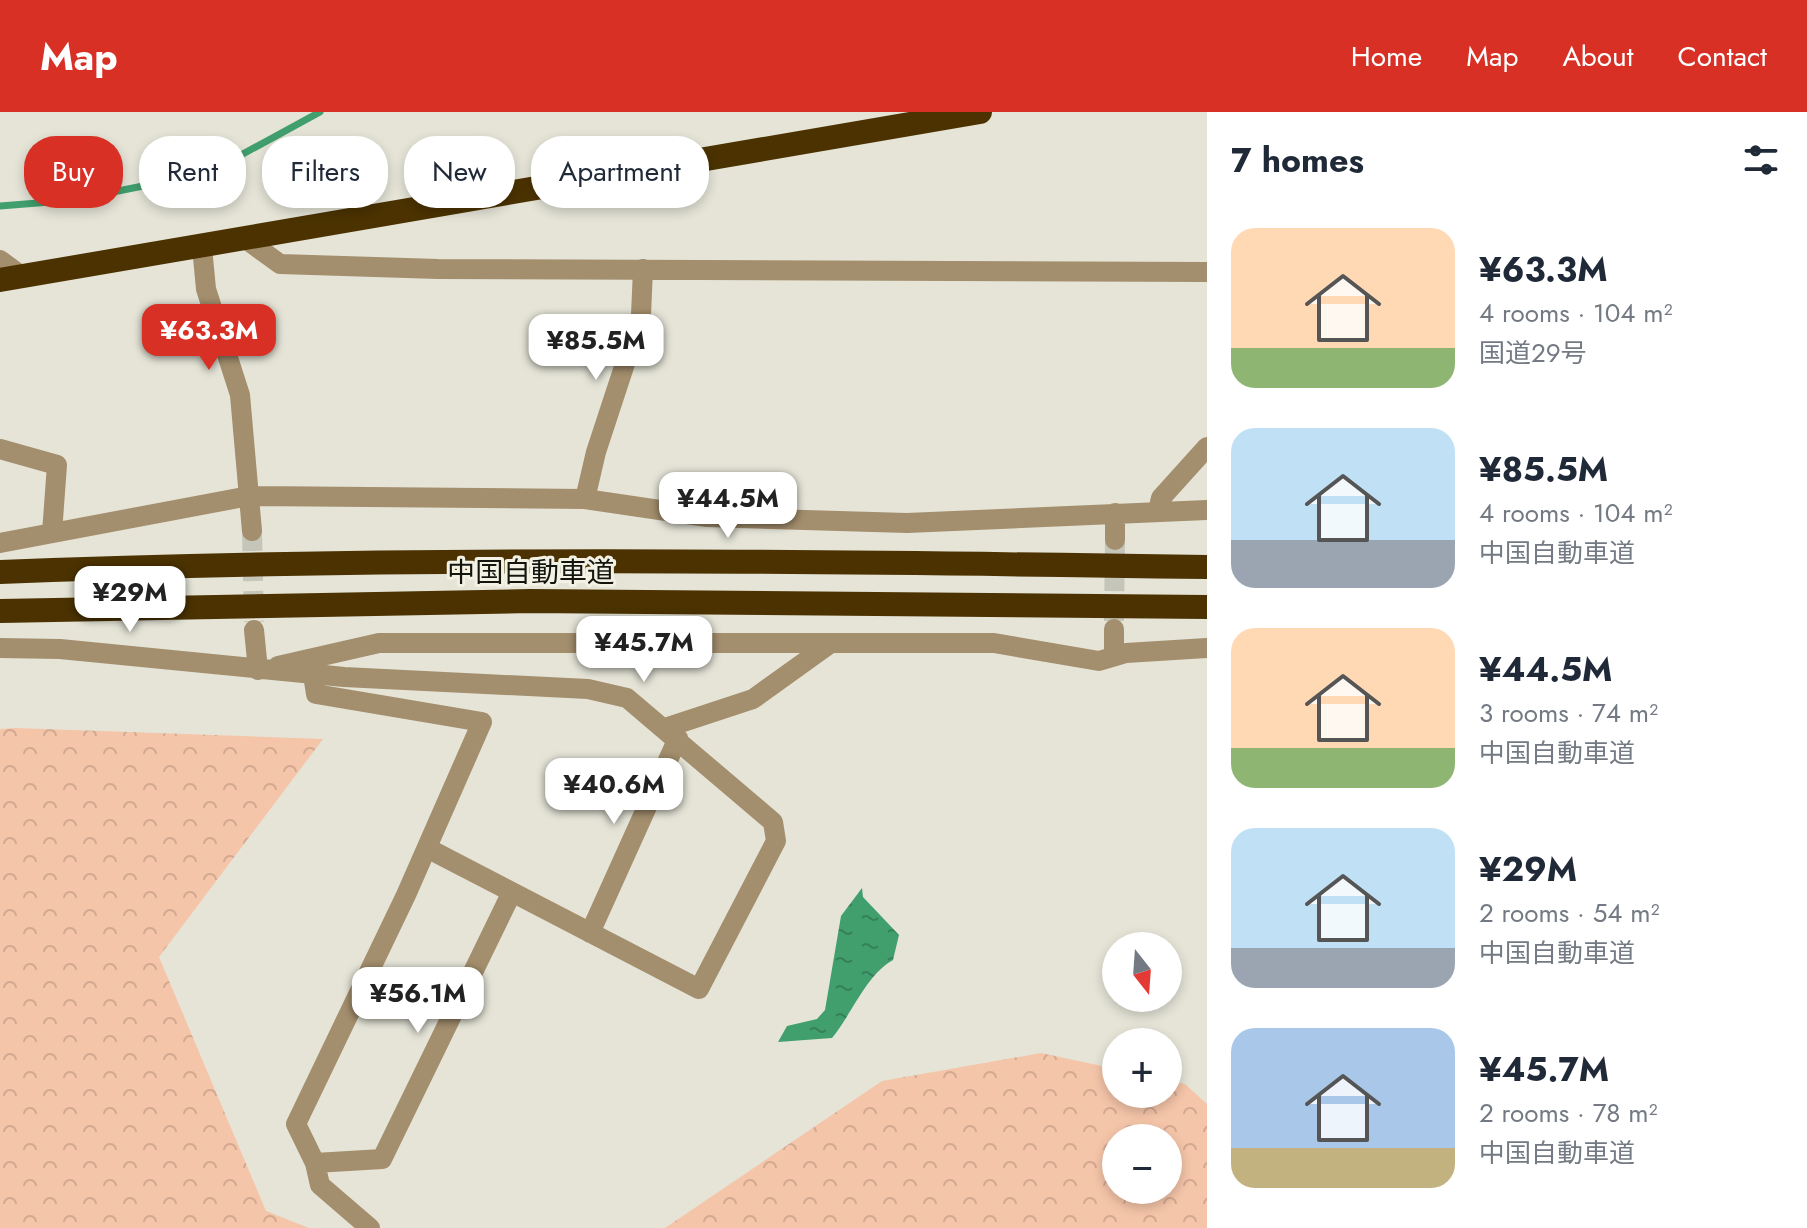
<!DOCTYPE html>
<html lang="en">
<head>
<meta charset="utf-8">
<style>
	:root { --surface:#fff; --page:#f6f6f7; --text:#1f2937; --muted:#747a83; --accent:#d93025 }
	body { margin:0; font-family:Jost,"Noto Sans JP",sans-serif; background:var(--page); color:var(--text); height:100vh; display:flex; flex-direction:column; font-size:30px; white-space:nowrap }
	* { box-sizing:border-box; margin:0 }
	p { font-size:26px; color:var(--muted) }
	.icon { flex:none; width:44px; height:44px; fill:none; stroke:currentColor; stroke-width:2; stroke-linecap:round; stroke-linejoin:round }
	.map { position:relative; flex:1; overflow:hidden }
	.drawer { display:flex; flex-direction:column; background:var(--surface); width:600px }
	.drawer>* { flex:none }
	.top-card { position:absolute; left:24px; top:24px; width:760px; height:72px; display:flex; gap:16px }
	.needle { width:52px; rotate:163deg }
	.tools { position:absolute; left:1102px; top:820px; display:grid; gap:16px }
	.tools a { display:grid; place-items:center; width:80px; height:80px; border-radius:50%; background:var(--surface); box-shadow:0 4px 12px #0003; font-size:40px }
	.price { position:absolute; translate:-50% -68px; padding:0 18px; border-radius:16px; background:#fff; color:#222; font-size:26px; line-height:52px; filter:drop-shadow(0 2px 4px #0008) }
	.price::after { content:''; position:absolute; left:50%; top:48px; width:24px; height:18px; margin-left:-12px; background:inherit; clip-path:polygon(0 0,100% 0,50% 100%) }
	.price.current { background:var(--accent); color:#fff }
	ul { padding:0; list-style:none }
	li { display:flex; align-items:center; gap:24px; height:200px; padding:0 24px }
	li span { display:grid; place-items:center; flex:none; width:224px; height:160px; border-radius:24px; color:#555 }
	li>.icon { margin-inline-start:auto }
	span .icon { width:96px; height:96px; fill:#fffc; stroke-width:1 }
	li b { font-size:34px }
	h2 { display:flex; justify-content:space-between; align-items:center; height:96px; padding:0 24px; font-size:34px }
	.chip { padding:0 28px; border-radius:32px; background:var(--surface); box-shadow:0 4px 12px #0003; font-size:28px; line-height:72px }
	.chip.current { background:var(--accent); color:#fff }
	header { display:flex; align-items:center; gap:48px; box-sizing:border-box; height:112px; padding:0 40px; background:var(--accent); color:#fff }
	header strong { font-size:38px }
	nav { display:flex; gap:44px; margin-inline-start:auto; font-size:28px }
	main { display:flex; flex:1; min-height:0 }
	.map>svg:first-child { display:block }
	.forest { fill:url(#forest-crowns); fill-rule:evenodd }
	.water { fill:url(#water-ripples) }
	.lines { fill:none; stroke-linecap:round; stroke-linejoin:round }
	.stream { stroke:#419f6e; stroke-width:7 }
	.minor-tunnel { stroke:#c6c5b9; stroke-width:20; stroke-dasharray:20 10; stroke-linecap:butt }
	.minor { stroke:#a38e6d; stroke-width:20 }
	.highway { stroke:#4b3200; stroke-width:24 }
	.labels { text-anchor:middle; stroke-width:6; stroke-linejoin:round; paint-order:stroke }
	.street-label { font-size:28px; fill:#151510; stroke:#f2f1e4 }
</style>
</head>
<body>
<header>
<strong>Map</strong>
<nav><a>Home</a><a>Map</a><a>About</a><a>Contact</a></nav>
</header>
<main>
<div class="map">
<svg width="1207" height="1116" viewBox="0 0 1207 1116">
	<defs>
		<pattern id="forest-crowns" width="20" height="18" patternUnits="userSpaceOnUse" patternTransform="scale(2)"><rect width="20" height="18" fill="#f5c5a9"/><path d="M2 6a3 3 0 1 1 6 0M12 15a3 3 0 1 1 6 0" fill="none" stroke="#d1a890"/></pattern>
		<pattern id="water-ripples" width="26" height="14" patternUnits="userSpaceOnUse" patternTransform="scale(2)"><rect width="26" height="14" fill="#419f6e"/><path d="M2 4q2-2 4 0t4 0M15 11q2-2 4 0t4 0" fill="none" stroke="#358059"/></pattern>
	</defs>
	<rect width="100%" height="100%" fill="#e5e4d7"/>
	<!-- forest -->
	<path class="forest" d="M16 616 323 627 159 845 266 1099 309 1116H0V617Z
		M1041 941 1116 957V982H1168V968L1185 972 1207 992V1116H665L882 969ZM1116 1026H1168V1078H1116Z"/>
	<!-- water -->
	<path class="water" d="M862 776 863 785 899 823 893 848C866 863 852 902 832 926L778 930 787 914 817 907 825 898 841 804Z"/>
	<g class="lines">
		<!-- stream -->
		<path class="stream" d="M0 94 88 87 100 78 103 82 208 61 320 0"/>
		<!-- minor-tunnel -->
		<path class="minor-tunnel" d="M252 419 254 510
			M1114 509 1115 428"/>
		<!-- minor -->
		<path class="minor" d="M247 128 280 152 438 157 1207 160
			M202 135 206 177 240 283 252 419
			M0 148 23 165
			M0 337 57 353 52 421
			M585 387 596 340 641 203 643 157
			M1158 399 1161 386 1207 335
			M1115 428V401
			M0 431 249 384 585 387 707 405 907 411 1207 398
			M254 518 258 558
			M0 536 60 537 344 565 588 577 627 586 773 710 776 729 699 877 427 736
			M1114 544V517
			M278 554 379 531H994L1099 549 1126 541 1207 536
			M313 563 316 582 482 610 406 783 296 1012 315 1051 320 1073 370 1116
			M665 616 753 587 831 531
			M590 821 678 626
			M315 1051 382 1047 512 780"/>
		<!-- highway -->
		<path class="highway" d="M0 168 980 0
			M0 460C402 444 805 449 1207 455
			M0 499 530 489 1207 495"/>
	</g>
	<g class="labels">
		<!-- street labels -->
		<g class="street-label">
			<text x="531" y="470">中国自動車道</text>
		</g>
	</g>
</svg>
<div class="tools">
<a><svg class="needle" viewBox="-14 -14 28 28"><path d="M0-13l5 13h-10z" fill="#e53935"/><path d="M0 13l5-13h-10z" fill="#747a83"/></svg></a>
<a>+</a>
<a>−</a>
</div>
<b class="price current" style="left:209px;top:260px">¥63.3M</b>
<b class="price" style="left:596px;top:270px">¥85.5M</b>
<b class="price" style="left:728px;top:428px">¥44.5M</b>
<b class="price" style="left:130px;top:522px">¥29M</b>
<b class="price" style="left:644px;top:572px">¥45.7M</b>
<b class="price" style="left:614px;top:714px">¥40.6M</b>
<b class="price" style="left:418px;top:923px">¥56.1M</b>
<div class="top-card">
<a class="chip current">Buy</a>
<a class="chip">Rent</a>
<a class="chip">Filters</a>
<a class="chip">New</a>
<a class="chip">Apartment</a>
</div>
</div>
<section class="drawer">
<h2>7 homes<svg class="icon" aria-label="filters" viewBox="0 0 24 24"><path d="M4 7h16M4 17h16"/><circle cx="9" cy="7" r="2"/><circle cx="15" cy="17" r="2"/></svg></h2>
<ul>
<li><span style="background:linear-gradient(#ffd9b3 75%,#8fb573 0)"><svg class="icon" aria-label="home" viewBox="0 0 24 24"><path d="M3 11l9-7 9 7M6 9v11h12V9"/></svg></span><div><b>¥63.3M</b><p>4 rooms · 104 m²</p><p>国道29号</p></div></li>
<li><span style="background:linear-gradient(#bfe0f5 70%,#9aa5b1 0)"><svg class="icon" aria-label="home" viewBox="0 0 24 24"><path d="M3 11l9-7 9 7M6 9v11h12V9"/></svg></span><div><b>¥85.5M</b><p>4 rooms · 104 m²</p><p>中国自動車道</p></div></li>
<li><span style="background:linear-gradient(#ffd9b3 75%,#8fb573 0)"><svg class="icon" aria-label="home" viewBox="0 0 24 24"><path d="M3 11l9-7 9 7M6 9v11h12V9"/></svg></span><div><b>¥44.5M</b><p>3 rooms · 74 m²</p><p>中国自動車道</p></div></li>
<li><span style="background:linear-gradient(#bfe0f5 75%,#9aa5b1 0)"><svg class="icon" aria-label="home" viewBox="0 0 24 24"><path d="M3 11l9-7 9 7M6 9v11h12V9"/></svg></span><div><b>¥29M</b><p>2 rooms · 54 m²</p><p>中国自動車道</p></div></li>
<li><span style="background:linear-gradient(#a9c7e8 75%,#c2b280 0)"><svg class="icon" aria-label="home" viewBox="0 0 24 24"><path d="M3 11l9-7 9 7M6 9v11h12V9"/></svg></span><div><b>¥45.7M</b><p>2 rooms · 78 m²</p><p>中国自動車道</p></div></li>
</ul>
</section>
</main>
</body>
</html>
